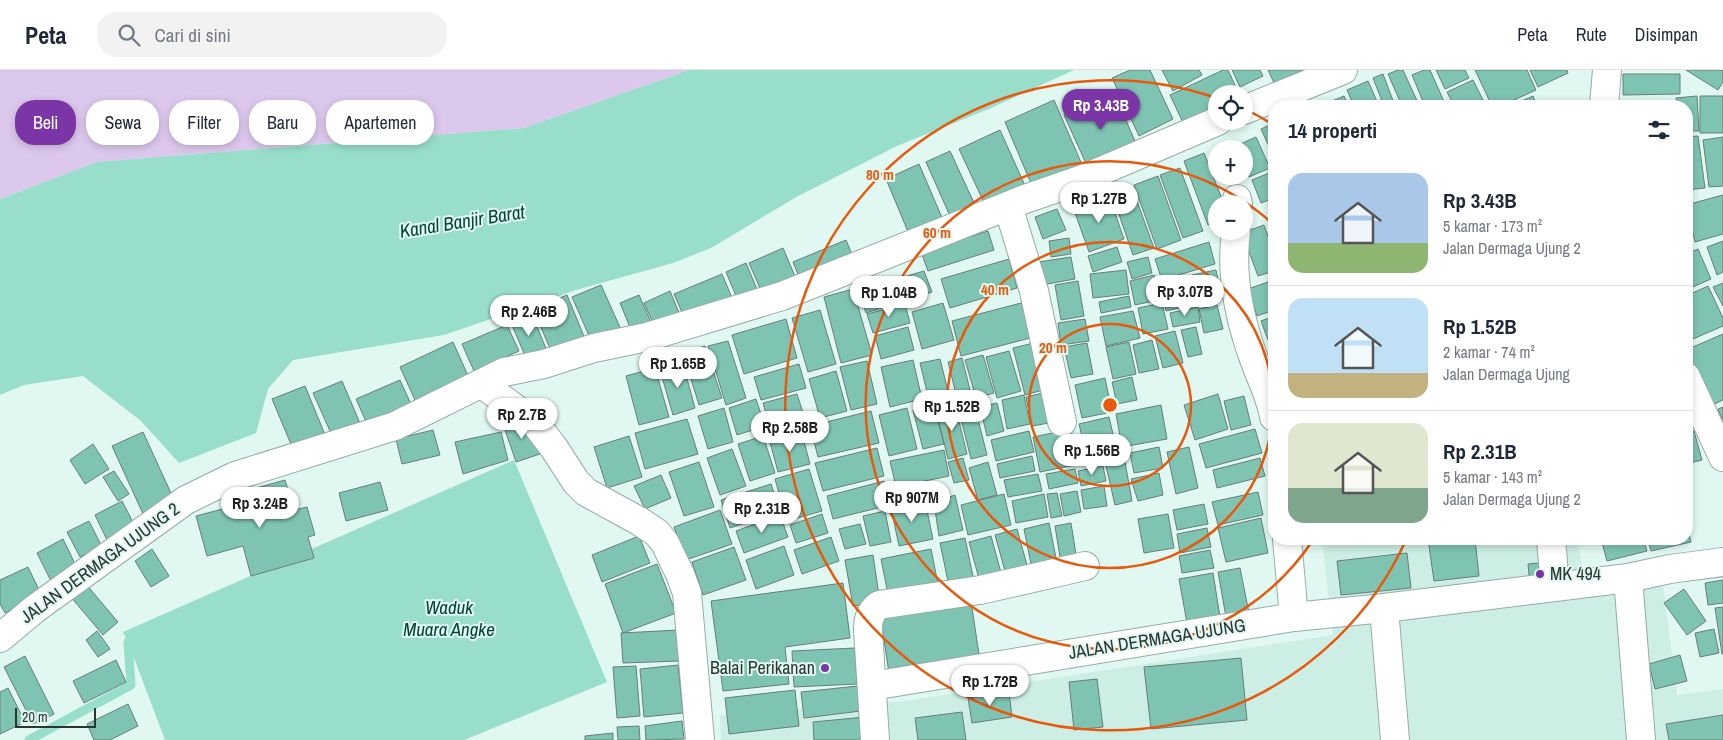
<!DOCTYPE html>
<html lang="id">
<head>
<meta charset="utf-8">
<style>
	:root { --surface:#fff; --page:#f2f2f3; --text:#1f2937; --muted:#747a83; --line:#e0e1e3; --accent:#7c35a7 }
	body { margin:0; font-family:"Archivo Narrow",sans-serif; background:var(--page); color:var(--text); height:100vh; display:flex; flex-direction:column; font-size:19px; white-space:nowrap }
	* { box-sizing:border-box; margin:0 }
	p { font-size:16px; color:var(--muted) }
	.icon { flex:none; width:28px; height:28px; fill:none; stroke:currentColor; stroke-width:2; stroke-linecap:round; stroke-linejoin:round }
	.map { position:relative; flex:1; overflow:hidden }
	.details { position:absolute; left:1268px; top:30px; width:425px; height:445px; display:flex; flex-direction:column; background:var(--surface); border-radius:20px; box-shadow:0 2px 8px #0003 }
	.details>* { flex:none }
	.guide { position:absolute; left:15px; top:30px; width:475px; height:45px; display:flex; gap:10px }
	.tools { position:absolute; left:1208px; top:15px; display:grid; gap:10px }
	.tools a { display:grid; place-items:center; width:45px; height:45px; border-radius:50%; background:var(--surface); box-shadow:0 2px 8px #0003; font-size:25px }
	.scale { position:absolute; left:15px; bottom:12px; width:81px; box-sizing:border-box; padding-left:5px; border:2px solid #2b3532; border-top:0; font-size:14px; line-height:18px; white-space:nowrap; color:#2b3532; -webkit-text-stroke:4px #e0f8f1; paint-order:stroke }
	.price { position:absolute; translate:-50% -42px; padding:0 11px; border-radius:18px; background:#fff; color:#222; font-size:16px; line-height:32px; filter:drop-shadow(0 1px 2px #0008) }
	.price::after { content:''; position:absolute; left:50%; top:30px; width:15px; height:11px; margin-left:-8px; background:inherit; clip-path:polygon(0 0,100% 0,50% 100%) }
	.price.selected { background:var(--accent); color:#fff }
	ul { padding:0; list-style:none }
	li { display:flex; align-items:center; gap:15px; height:125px; padding:0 20px }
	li+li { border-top:1px solid var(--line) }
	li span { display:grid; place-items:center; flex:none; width:140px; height:100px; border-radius:15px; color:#555 }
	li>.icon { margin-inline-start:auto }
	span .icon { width:60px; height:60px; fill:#fffc; stroke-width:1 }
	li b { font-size:21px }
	h2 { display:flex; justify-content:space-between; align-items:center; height:60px; padding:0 20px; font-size:21px }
	.pill { padding:0 18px; border-radius:20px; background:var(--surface); box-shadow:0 2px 8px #0003; font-size:18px; line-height:45px }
	.pill.selected { background:var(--accent); color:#fff }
	header { display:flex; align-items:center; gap:30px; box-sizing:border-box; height:70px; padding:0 25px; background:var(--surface); border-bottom:1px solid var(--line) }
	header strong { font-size:24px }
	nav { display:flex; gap:28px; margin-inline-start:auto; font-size:18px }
	.search { width:350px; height:45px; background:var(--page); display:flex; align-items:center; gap:12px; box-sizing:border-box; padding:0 18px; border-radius:20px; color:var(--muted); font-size:19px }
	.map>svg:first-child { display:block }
	.built { fill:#cdeee4 }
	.green { fill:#dcc8ed }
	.water { fill:#98decb }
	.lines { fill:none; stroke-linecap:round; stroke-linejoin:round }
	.stream { stroke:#98decb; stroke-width:9 }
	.building { fill:#7fc4b2; stroke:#687e78 }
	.minor-casing { stroke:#95aca5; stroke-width:30 }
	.minor { stroke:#fff; stroke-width:28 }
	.ring { fill:none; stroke:#e8590c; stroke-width:2.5 }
	.poi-dot { fill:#7c35a7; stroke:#e0f8f1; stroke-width:2 }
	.labels { text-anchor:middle; stroke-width:4; stroke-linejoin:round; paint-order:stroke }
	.street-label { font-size:18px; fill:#2b3532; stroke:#e0f8f1 }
	.poi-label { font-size:18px; fill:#2b3532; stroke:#e0f8f1; text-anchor:start }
	.water-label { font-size:19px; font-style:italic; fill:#054539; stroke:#e0f8f1 }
	.centre { fill:#e8590c; stroke:#e0f8f1; stroke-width:2.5 }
	.ring-label { font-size:15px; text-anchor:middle; font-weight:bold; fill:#e8590c; stroke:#e0f8f1; stroke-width:4; stroke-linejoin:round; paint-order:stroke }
</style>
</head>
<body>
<header>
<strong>Peta</strong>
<div class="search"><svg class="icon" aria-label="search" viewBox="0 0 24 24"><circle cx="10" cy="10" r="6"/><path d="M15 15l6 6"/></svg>Cari di sini</div>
<nav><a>Peta</a><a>Rute</a><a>Disimpan</a></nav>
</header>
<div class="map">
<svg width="1723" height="670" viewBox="0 0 1723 670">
	<rect width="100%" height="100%" fill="#e0f8f1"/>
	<!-- built -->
	<path class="built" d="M1322 469H1578L1586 526 1663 515 1677 625 1723 619V670H721L720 646 905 631 1333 565Z"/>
	<!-- green -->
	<path class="green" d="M0 0H689L524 58 97 92 0 129Z"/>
	<!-- water -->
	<path class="water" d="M689 0H1074L991 38 897 76 798 126 711 178 673 193 576 220 444 265 293 290 268 319 256 363 179 393 141 351 83 306 24 315 0 325V129L97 92 524 58Z
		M514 390 607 612 464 670H165L128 572 123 562Z"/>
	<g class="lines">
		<!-- stream -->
		<path class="stream" d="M29 670 131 615 128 572"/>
	</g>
	<!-- building -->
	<path class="building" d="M1130 0H1150L1173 49 1139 66 1112 8Z
		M1162 0H1199L1202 5 1173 21Z
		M1223 0H1228L1239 24H1216V45L1186 59 1170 25Z
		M1232 0H1260L1263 6 1240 17Z
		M1268 0H1306L1275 15Z
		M1398 0H1403L1418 33 1411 36H1402L1388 4Z
		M1424 0H1430L1446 36H1425L1412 5Z
		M1436 0H1465L1469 8 1445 19Z
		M1475 0H1527L1536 20 1501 36H1492Z
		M1530 0H1567L1568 3 1538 17Z
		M1686 0H1722L1723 1V12L1718 20Z
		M1383 4 1395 36H1384L1373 8Z
		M1623 4H1680V24L1623 25Z
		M1473 10 1486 36H1454L1447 22Z
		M1368 11 1379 36H1354L1347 20Z
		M1114 23 1138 78 1089 100 1064 45Z
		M1344 26 1349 36H1320Z
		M1533 26 1537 36H1510Z
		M1697 26 1699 61H1686V36H1677L1676 28Z
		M1700 26H1723V63H1700Z
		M1054 30 1083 97 1033 118 1005 52Z
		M1673 31V36H1620V32Z
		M1274 53V87L1261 59Z
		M1000 60 1027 120 987 139 959 79Z
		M1698 66 1705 118 1686 120V67Z
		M1256 67 1270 98 1249 107 1244 94V79H1237L1236 76Z
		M1723 67V116L1709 117 1703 70Z
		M950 81 975 135 950 146 926 92Z
		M1204 83 1224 134H1216V152L1208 155 1184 91Z
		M919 94 943 150 909 164 886 109Z
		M1180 98 1203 161 1183 168 1160 105Z
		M1274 101V128L1261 133 1252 110Z
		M1158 106 1181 170 1157 179 1134 115Z
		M1133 120 1154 178 1133 185 1113 127Z
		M1723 125V164L1695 172 1686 135Z
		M1109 126 1124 169 1089 182 1074 140Z
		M1057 139 1066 160 1043 169 1035 147Z
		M1274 154V169L1269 156Z
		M1264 155 1274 183V201L1258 206 1242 163Z
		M988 161 994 180 928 201 921 182Z
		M1069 168 1071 184 1051 187 1049 171Z
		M846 170 853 187 800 209 793 192Z
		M1723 171V202L1717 205 1707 177Z
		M1209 172 1215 194 1162 210 1155 189Z
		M1117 177 1122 192 1093 202 1088 186Z
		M783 178 797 211 763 225 749 193Z
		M1698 179 1711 209 1686 220V184Z
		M1071 187 1075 209 1042 215 1038 192Z
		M1148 187 1152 203 1132 209 1127 192Z
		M1009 189 1017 218 950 238 941 209Z
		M746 193 759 224 739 233 726 202Z
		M1126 200 1129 224 1093 228 1090 204Z
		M1216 200 1222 229 1198 234 1192 205Z
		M924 201 932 222 866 243 859 220Z
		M722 204 732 228 685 249 674 224Z
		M1154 205 1159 230 1135 235 1130 211Z
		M1189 206 1196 234 1166 241 1160 212Z
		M1078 211 1084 246 1061 250 1055 215Z
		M1268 212 1274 227V240L1257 246 1248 219Z
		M1723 213V236L1713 217Z
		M601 215 623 264 594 277 572 227Z
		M1708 216 1723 248V256L1686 272V226Z
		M853 219 872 285 841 293 824 227Z
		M670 221 682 250 657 261 644 233Z
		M567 225 588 276 555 290 533 239Z
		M639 225 654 259 634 267 620 233Z
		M1129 226 1131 237 1101 243 1099 232Z
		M1025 232 1034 267 961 286 952 251Z
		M943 233 954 270 922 279 912 242Z
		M1162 233 1168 259 1143 264 1138 238Z
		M905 234 910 253 873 263 867 244Z
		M1217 235 1223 259 1204 263 1199 239Z
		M1198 237 1200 252 1173 257 1170 243Z
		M530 239 549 286 529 295 509 248Z
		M820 240 836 294 808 302 792 248Z
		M1133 241 1140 268 1106 276 1100 247Z
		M1274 246V286L1261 251Z
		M786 249 797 288 744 304 732 265Z
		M1085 249 1089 271 1061 275 1058 253Z
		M507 255 519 281 474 301 462 274Z
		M908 257 914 280 881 289 875 266Z
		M1196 257 1202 284 1188 287 1181 260Z
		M1175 261 1183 293 1163 298 1155 266Z
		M1723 264V330L1708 337 1686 287V280Z
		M1152 270 1159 299 1139 303 1133 275Z
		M728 271 746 328 726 335 708 276Z
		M1042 271 1054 317 1025 325 1013 278Z
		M453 272 473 317 420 341 400 297Z
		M1129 272 1136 304 1113 309 1106 277Z
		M1087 273 1093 304 1071 308 1064 277Z
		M705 276 722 328 699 335 683 283Z
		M1009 281 1021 321 997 328 986 287Z
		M983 285 994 323 976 328 965 290Z
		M962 288 972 328 958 332 948 292Z
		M940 289 949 325 929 330 920 293Z
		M913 290 922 329 890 337 881 297Z
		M867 291 877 334 851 340 840 297Z
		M683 294 695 338 673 345 660 300Z
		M799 294 806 318 761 330 754 307Z
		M655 298 669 347 639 355 626 306Z
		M836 301 847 341 820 348 809 309Z
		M1132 307 1137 330 1117 334 1112 312Z
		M1105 308 1112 342 1082 348 1075 315Z
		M400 310 415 343 371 363 356 329Z
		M342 311 362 358 334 370 313 323Z
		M305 316 328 372 296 386 272 329Z
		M1043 323 1049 353 1032 356 1026 327Z
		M797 324 807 355 772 365 763 333Z
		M1218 324 1228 359 1195 370 1184 335Z
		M1024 325 1030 354 1007 359 1002 330Z
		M1244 326 1251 355 1231 360 1224 331Z
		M756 329 765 356 737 365 729 338Z
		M997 333 1004 361 987 366 980 337Z
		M934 335 944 374 923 379 913 340Z
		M955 335 967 384 948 389 936 341Z
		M1161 335 1167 369 1122 377 1116 344Z
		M975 337 987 385 971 389 959 341Z
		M1686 337 1691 356 1686 357Z
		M1723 337V351L1718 339Z
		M724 338 733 372 708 379 698 346Z
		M907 338 917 379 889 386 879 345Z
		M871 341 879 373 818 387 810 356Z
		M1109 347 1113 364 1083 371 1079 354Z
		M528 349 540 384 516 392 504 357Z
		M687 349 698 384 645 399 635 363Z
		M1255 359 1262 383 1206 398 1199 374Z
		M433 360 440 385 402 394 396 369Z
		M1067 360 1075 395 1040 402 1033 367Z
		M1029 361 1034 382 996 391 991 370Z
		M1694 361 1702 390 1686 394V363Z
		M143 362 175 432 144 446 112 376Z
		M501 362 508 390 463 404 455 372Z
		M802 364 810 394 778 402 770 372Z
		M629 366 642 407 607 418 594 377Z
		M763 366 775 403 750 411 738 374Z
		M1110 369 1114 387 1084 394 1080 375Z
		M93 374 109 399 85 414 70 390Z
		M1159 377 1163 398 1134 403 1130 383Z
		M1189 377 1198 418 1176 424 1167 382Z
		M877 378 884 406 823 421 815 393Z
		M732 379 746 416 720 425 707 388Z
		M944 380 949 406 896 417 890 391Z
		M1032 386 1035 401 1000 408 997 394Z
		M963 388 969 410 954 413 948 392Z
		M1260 388 1265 406 1217 418 1213 400Z
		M699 392 714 437 684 446 669 402Z
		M988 392 997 425 978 430 969 398Z
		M1125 392 1132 431 1115 435 1106 396Z
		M1103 396 1106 411 1081 416 1078 401Z
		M809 399 822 441 787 451 775 409Z
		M1075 399 1078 413 1049 419 1046 404Z
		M114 401 129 424 118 431 103 407Z
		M1159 403 1163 425 1138 431 1131 409Z
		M1038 404 1042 421 1008 427 1004 410Z
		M661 405 671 428 645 439 634 416Z
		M285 410 291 430 280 433 283 443 307 437 315 465 308 467 314 488 251 506 243 476 207 486 196 446 234 436 231 425Z
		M884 411 890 435 833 449 827 426Z
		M380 412 388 440 346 451 339 423Z
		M771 414 780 441 730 458 721 430Z
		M1104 416 1107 436 1084 439 1081 420Z
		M1077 421 1081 442 1064 446 1060 424Z
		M1258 422 1263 445 1218 455 1212 432Z
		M1057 423 1062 446 1051 448 1047 424Z
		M1004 424 1011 455 968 465 961 435Z
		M1044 424 1048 447 1016 453 1012 431Z
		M955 425 963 460 939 466 934 433Z
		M122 431 135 456 107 470 95 445Z
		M925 431 933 469 899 476 891 438Z
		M1204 434 1208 454 1177 460 1173 440Z
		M720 440 732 474 686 490 674 457Z
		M885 441 891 472 870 476 863 446Z
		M822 444 828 463 796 473 790 455Z
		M1168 444 1174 478 1144 483 1138 449Z
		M780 445 788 467 744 483 736 461Z
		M1261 448 1268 483 1226 492 1218 458Z
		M1686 450 1691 472 1651 481 1648 469H1686Z
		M89 451 102 477 80 487 67 462Z
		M1049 453 1058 498 1033 504 1024 459Z
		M1071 453 1077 491 1061 493 1055 456Z
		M860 454 866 474 845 479 839 459Z
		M1207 458 1211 477 1180 483 1177 464Z
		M1017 459 1030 506 1008 512 995 465Z
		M639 466 650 493 602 512 592 485Z
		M991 466 1003 510 981 516 969 472Z
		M831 467 839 491 802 504 794 480Z
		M965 468 975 516 950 521 940 473Z
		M63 469 78 500 52 513 37 483Z
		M1428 469H1475L1479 506 1434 511Z
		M1601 469H1643L1647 481 1607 491Z
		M784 476 794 505 756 519 746 490Z
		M734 477 746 510 703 525 692 492Z
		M152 479 169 506 151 517 135 491Z
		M931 479 939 519 889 529 881 489Z
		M1210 480 1214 498 1182 503 1179 486Z
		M1407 483 1411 518 1341 525 1337 491Z
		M873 485 880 532 853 536 845 490Z
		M1549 492 1552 514 1530 516 1528 494Z
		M657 494 676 543 623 563 605 514Z
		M28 497 41 524 5 543 0 534V510Z
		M1240 498 1249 543 1226 547 1218 502Z
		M1213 503 1220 547 1187 553 1179 509Z
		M1723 510V533L1708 535 1705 513Z
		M85 513 118 552 103 565 70 526Z
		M843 513 850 568 785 577 789 614 723 621 711 531Z
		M1684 519 1706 551 1687 565 1664 533Z
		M971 531 980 591 889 603 880 543Z
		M1723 537V584H1722L1715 538Z
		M1714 559 1719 583 1700 587 1695 563Z
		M679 560 680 591 623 593 621 563Z
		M97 561 110 579 98 587 86 570Z
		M855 578 857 614 794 617 792 581Z
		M1680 585 1687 611 1655 619 1649 594Z
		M25 586 54 644 33 654 4 597Z
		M1241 588 1247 650 1151 659 1144 597Z
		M116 590 126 612 84 633 73 611Z
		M678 595 683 643 644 647 640 599Z
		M636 596 640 646 617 648 613 597Z
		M1097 609 1103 657 1074 660 1069 612Z
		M867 615 869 640 804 648 801 622Z
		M8 618 25 652 0 664V622Z
		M795 620 799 656 729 664 725 628Z
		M1009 622 1012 647 972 653 968 628Z
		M128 634 138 656 110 670H94L87 654Z
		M962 642 966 670H918L915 648Z
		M1723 645V670H1669L1666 654Z
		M865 647 868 670H814L813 652Z
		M682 651 684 669 646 670 645 656Z
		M639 656 640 670H618L617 657Z
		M613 663V670H585V666Z"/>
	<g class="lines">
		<defs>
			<path id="minor" d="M1604 36 1607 0
				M1244 40 1343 0
				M1237 129 1238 134
				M1008 136 1034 221 1062 352
				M1236 161C1230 205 1239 248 1254 289 1261 309 1271 327 1274 347
				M1686 307 1723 387
				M482 314 535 353 554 378 576 412 586 422 639 451 657 463 665 473 680 504 687 523 700 670
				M1287 469 1294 547
				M1551 469 1555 516
				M1628 508 1641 670
				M1384 538 1395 670
				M0 568 36 538 186 430 235 406 395 356 504 302 544 294 594 278 647 267 782 226 1025 129 1080 110 1218 51
				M872 616 1294 547 1384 538 1628 508 1670 499 1723 492
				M875 670 868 560C868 549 870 542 879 535L980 520 1085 496"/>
		</defs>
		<!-- minor casing -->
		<use href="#minor" class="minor-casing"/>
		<!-- minor -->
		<use href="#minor" class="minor"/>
	</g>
	<!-- distance rings -->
	<g class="ring">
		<circle cx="1110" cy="335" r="81"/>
		<circle cx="1110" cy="335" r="163"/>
		<path d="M1313 470A244 244 0 1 1 1273 154"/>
		<path d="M1406 470A325 325 0 1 1 1216 28M1245 39A325 325 0 0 1 1272 54"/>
	</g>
	<!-- markers -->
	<g class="poi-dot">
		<circle cx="1540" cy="504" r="5"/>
		<circle cx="825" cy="598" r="5"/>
	</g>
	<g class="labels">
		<!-- street labels -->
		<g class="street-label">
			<text transform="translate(100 493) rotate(-36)" y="6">JALAN DERMAGA UJUNG 2</text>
			<text transform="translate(1157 569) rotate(-9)" y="6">JALAN DERMAGA UJUNG</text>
		</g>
		<!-- poi labels -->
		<g class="poi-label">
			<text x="1550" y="510">MK 494</text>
			<text x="815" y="604" text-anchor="end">Balai Perikanan</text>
		</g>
		<!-- water labels -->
		<g class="water-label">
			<text transform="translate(462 151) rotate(-9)" y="7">Kanal Banjir Barat</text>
			<text x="449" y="544">Waduk<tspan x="449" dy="22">Muara Angke</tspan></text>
		</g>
	</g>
	<circle cx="1110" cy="335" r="8" class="centre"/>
	<g class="ring-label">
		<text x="880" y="110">80 m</text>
		<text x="937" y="168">60 m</text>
		<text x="995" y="225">40 m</text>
		<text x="1053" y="283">20 m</text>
	</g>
</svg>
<div class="tools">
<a><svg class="icon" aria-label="locate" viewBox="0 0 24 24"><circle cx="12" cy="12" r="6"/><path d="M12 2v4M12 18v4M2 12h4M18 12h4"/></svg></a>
<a>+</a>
<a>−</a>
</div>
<div class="scale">20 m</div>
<b class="price selected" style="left:1101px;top:61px">Rp 3.43B</b>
<b class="price" style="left:1099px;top:154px">Rp 1.27B</b>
<b class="price" style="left:1185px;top:247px">Rp 3.07B</b>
<b class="price" style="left:889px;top:248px">Rp 1.04B</b>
<b class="price" style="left:529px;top:267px">Rp 2.46B</b>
<b class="price" style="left:678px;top:319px">Rp 1.65B</b>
<b class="price" style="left:952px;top:362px">Rp 1.52B</b>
<b class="price" style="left:522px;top:370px">Rp 2.7B</b>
<b class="price" style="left:790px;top:383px">Rp 2.58B</b>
<b class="price" style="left:1092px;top:406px">Rp 1.56B</b>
<b class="price" style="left:912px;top:453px">Rp 907M</b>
<b class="price" style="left:260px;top:459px">Rp 3.24B</b>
<b class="price" style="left:762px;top:464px">Rp 2.31B</b>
<b class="price" style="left:990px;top:637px">Rp 1.72B</b>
<div class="guide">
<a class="pill selected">Beli</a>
<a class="pill">Sewa</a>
<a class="pill">Filter</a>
<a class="pill">Baru</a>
<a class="pill">Apartemen</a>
</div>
<section class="details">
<h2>14 properti<svg class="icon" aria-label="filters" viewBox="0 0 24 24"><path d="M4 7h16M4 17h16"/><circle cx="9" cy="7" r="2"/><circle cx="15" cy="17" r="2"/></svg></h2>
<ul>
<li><span style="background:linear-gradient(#a9c7e8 70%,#8fb573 0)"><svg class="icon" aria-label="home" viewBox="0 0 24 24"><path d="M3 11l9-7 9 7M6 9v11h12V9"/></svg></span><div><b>Rp 3.43B</b><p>5 kamar · 173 m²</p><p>Jalan Dermaga Ujung 2</p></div></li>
<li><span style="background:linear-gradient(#bfe0f5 75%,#c2b280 0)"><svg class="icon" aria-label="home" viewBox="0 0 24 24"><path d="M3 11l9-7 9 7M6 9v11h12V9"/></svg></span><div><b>Rp 1.52B</b><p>2 kamar · 74 m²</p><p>Jalan Dermaga Ujung</p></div></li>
<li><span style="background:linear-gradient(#dfe7d0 65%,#7fa58c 0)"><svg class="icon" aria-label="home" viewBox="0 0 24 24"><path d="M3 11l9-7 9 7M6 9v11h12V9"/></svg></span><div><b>Rp 2.31B</b><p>5 kamar · 143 m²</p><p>Jalan Dermaga Ujung 2</p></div></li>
</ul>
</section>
</div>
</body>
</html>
